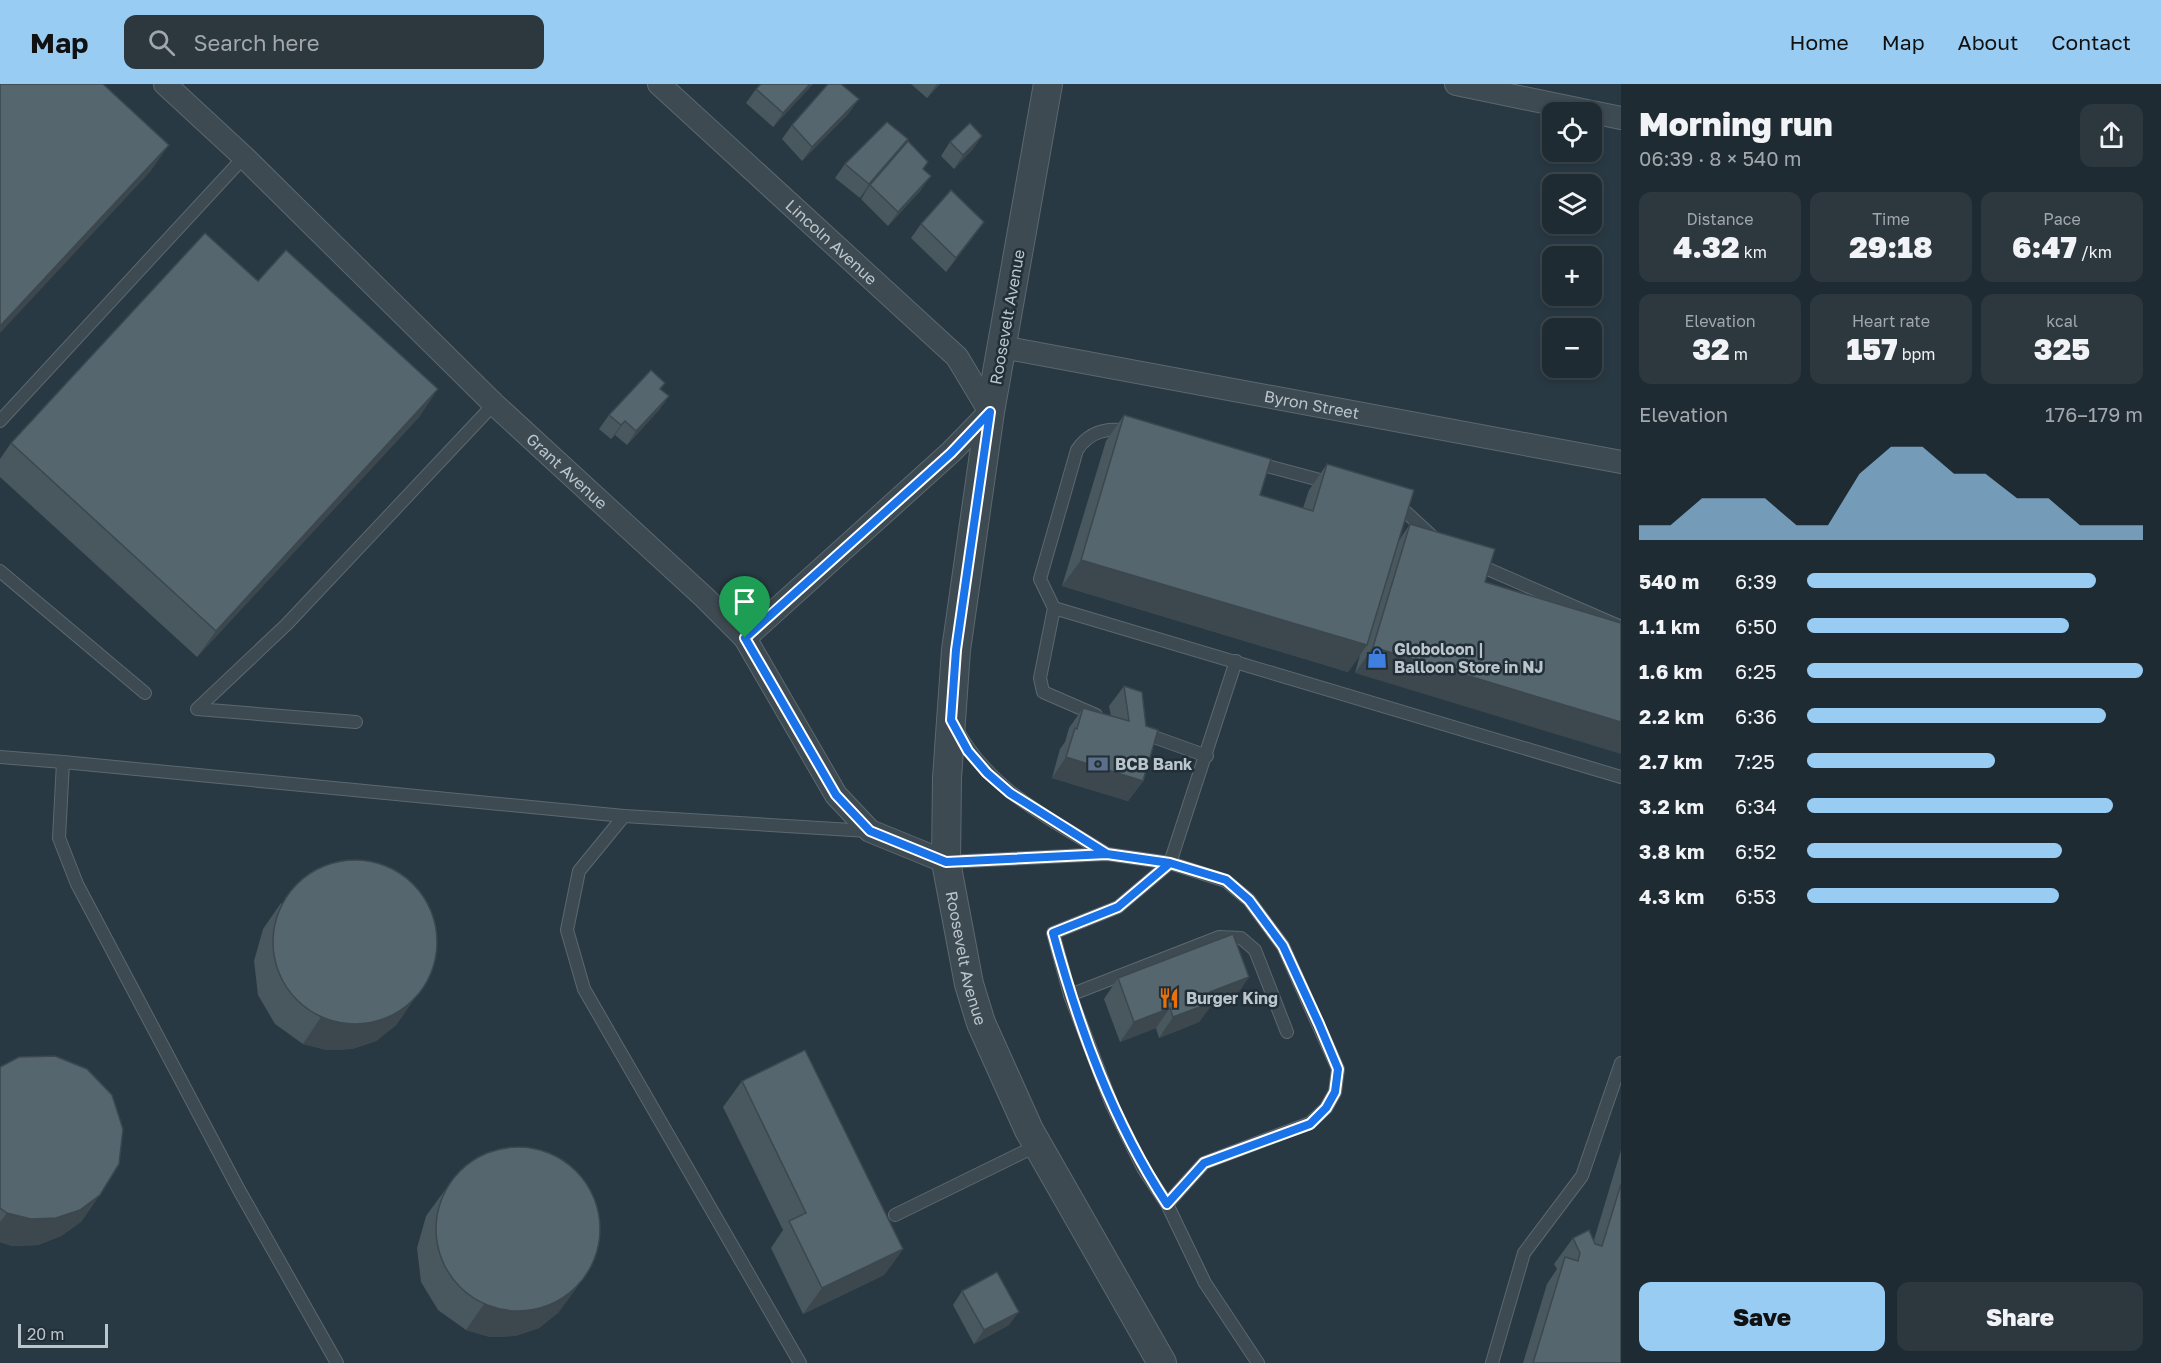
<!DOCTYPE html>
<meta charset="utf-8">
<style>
:root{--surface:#1f2b32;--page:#2c373e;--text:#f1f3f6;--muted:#a1a7ac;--line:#3c474d;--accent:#99ccf3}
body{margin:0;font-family:"Golos Text",sans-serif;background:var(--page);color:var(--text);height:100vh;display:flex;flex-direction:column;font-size:22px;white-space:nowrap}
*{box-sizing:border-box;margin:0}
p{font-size:20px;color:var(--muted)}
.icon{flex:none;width:33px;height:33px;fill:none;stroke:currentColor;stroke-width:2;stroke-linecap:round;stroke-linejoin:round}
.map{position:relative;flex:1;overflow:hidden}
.sheet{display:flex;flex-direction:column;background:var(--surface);width:540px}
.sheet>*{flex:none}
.tools{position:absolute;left:1542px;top:18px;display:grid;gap:12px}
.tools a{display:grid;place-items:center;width:60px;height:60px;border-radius:12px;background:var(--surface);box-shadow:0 3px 9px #0003,0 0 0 2px var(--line);font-size:30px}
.scale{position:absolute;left:18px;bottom:15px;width:90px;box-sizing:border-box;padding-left:6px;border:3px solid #bbc5cc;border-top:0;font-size:16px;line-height:21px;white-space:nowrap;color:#bbc5cc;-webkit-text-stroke:4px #222f38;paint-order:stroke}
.pin{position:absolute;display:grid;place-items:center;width:51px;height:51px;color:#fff;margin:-62px -26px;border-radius:50% 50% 50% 0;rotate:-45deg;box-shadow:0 0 6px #0007}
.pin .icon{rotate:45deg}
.round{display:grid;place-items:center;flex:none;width:63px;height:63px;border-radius:12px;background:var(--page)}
.overview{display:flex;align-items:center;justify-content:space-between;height:102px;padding:0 18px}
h1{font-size:33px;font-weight:800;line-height:45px}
.metrics{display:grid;grid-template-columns:repeat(3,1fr);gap:9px;height:102px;padding:6px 18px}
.metrics div{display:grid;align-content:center;border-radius:12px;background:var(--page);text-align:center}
.metrics b{font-size:30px;font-weight:800}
.metrics small{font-size:16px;font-weight:400}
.metrics p{font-size:16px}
.chart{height:168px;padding:12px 18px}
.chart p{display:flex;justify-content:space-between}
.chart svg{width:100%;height:108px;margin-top:6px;fill:var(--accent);opacity:.7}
.button{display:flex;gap:12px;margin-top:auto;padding:12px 18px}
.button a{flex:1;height:69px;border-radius:12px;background:var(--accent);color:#111;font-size:24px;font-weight:800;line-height:69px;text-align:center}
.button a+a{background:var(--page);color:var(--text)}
ul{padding:0 18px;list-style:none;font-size:20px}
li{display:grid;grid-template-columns:96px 72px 1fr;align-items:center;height:45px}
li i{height:15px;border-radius:8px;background:var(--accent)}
header{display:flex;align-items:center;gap:36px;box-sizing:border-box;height:84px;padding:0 30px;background:var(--accent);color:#111}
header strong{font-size:28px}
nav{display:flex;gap:33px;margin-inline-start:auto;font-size:21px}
.search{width:420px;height:54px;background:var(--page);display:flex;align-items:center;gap:15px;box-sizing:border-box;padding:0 21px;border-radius:12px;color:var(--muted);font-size:22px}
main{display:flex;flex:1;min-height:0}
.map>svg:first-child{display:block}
</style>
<header>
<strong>Map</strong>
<div class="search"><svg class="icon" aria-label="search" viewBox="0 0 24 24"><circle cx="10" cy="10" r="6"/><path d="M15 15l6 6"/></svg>Search here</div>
<nav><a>Home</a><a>Map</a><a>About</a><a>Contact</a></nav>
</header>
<main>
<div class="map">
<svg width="1621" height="1279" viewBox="0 0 1621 1279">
<rect width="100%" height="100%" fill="#293943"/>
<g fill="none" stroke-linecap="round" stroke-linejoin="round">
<g stroke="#5c6870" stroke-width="14">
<g id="service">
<polyline points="0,337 244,73"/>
<polyline points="1252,378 1331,399"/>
<polyline points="1396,419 1434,454"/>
<polyline points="1474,479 1621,543"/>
<polyline points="0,487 145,609"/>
<polyline points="1054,524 1621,693"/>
<path d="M1096 631 1043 608 1040 594 1054 524 1040 495 1077 366C1089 348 1106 343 1128 347"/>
<polyline points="356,638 197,625 287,540 494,320"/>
<path d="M956 644C990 707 1048 733 1107 770"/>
<polyline points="1140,648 1207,672"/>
<polyline points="0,673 63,678"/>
<polyline points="624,732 579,787 567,846 584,905 800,1279"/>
<polyline points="946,778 1107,770 1170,779 1236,577"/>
<polyline points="1070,911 1219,853 1241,854 1255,866 1287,948"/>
<polyline points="1167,1120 1204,1079 1310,1039 1326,1024 1335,1008 1338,985 1283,862 1249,816 1226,797 1170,779 1118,823 1053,849 1070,911 1112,1021 1143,1084 1167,1120 1205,1199 1258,1279"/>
<polyline points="895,1131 1038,1061"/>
<polyline points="337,1279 239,1106 77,800 59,754 63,678 624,732 868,747"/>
<polyline points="1492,1279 1524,1169 1582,1092 1621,979"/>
</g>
</g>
<g stroke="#5c6870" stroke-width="24">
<g id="minor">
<path id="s1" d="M165 0 244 73 494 320 704 513 745 554 836 711 870 747 946 778"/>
<path id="s2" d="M659 0 957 273 990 328 951 368 745 554"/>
<polyline points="1456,0 1621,34"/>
<path id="s3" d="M1002 263 1621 378"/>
</g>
</g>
<g stroke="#5c6870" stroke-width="30">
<g id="tertiary">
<path id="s4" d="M1048 0 990 328 956 566 947 694 946 778 969 900 981 939 1029 1046 1162 1279"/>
</g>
</g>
<use href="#service" stroke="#3e4a52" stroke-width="12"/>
<use href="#minor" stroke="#3e4a52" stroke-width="22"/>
<use href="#tertiary" stroke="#3e4a52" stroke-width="28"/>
</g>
<g fill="#49585f">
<polygon points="761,0 813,0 773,43 746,19 756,5"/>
<polygon points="911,0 940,0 927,14"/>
<polygon points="849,29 802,77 782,55 792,41"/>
<polygon points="982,52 972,66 954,85 941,72 950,58"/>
<polygon points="898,68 923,85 921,106 888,142 861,115 868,104 860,114 835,94 845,80"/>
<polygon points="921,140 974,152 946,188 911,154"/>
<polygon points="258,197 420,332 197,573 0,393 0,375 11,359"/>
<polygon points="661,305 669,312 659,326 627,361 615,351 611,355 599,345 609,331"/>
<polygon points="1124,331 1260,411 1303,424 1309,406 1327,380 1398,458 1410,440 1495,465 1355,589 1360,571 1348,588 1062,502 1106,357"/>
<polygon points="1124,602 1143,697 1128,717 1052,694 1060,665 1065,658 1069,644 1083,624 1111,632 1109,622"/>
<polygon points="281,819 414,915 396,941 376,957 352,965 327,966 303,960 275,940 258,911 254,877 263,845"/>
<polygon points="1118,894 1235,914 1210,923 1199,938 1159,954 1156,944 1120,958 1104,915"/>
<polygon points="0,983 82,1137 61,1152 38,1161 12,1162 0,1158"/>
<polygon points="742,997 903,1165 884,1191 803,1230 771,1164 783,1146 723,1023"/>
<polygon points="1621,1066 1621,1279 1523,1279 1547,1200 1557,1185 1554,1180 1573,1154 1594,1156"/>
<polygon points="445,1106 559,1228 539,1244 515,1252 490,1253 466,1246 438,1226 421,1198 417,1164 426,1132"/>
<polygon points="962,1207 1009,1241 974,1260 953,1221"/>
</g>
<g fill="#3c474e">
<polygon points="810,0 813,0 773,43 783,29"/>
<polygon points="937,0 940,0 927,14"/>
<polygon points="859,15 849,29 802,77 812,63"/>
<polygon points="982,52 972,66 954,85 963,71"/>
<polygon points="908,55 898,68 860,114 869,100"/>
<polygon points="169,61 150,88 0,249 0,242"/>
<polygon points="931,92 921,106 888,142 898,128"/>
<polygon points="984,138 974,152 946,188 956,174"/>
<polygon points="438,305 420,332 197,573 216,547"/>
<polygon points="669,312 659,326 627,361 636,347"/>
<polygon points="625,337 615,351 611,355 621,341"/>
<polygon points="1081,476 1367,561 1348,588 1062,502"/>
<polygon points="1373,563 1621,638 1621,670 1355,589"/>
<polygon points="1066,673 1143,697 1128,717 1052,694"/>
<polygon points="1249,893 1235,914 1210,923 1199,938 1159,954 1173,933 1210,908"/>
<polygon points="414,915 396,941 376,957 352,965 327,966 303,960 321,933"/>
<polygon points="1170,924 1156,944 1120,958 1134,938"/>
<polygon points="100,1111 82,1137 61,1152 38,1161 12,1162 0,1158 0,1138 7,1129"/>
<polygon points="903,1165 884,1191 803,1230 822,1204"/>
<polygon points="578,1202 559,1228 539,1244 515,1252 490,1253 466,1246 484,1220"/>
<polygon points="1019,1228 1009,1241 974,1260 984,1246"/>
</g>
<g fill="#55666f" stroke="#3c474e" stroke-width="1.5">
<polygon points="0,0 103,0 169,61 0,242"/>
<polygon points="761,0 810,0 783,29 756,5"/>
<polygon points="828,0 841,0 859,15 812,63 792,41"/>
<polygon points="887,38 908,55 869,100 845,80"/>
<polygon points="970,39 982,52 963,71 950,58"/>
<polygon points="908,57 928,78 923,85 931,92 898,128 870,101"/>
<polygon points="951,106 984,138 956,174 921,140"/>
<polygon points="205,149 258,197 286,166 438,305 216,547 11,359"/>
<polygon points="651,286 665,299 660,305 669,312 636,347 625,337 621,341 609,331"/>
<polygon points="1124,331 1271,375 1260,411 1313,427 1327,380 1414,406 1367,561 1081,476"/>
<polygon points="1410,440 1495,465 1485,498 1621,539 1621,638 1373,563"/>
<polygon points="1124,602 1142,608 1146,642 1158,646 1143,697 1066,673 1075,644 1077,645 1083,624 1129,637"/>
<circle cx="355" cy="858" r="82"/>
<polygon points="1233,850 1249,893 1210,908 1213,918 1173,933 1170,924 1134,938 1118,894"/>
<polygon points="805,966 903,1165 822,1204 789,1137 806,1129 742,997"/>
<polygon points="55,972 87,985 112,1011 123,1045 119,1080 100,1111 80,1126 56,1134 31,1135 7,1129 0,1124 0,983 19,973"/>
<circle cx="518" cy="1145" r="82"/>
<polygon points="1621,1100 1621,1279 1533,1279 1565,1173 1578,1177 1580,1169 1573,1154 1589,1146 1595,1160 1602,1162"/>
<polygon points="997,1188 1019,1228 984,1246 962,1207"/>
</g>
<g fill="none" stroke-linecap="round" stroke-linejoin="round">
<g stroke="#fff" stroke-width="12">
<path id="route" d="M745 554 836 711 870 747 946 778 1107 770 1170 779 1226 796 1249 816 1283 862 1319 940 1338 985 1335 1008 1326 1024 1310 1040 1204 1079 1167 1120C1113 1038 1079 944 1053 849L1118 823 1170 779 1107 770 1010 709 987 689 968 667 951 636 956 566 990 328 951 369 745 554"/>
</g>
<use href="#route" stroke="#1a73e8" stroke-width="8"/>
</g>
<defs>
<g id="shop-bare" transform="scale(1.62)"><path d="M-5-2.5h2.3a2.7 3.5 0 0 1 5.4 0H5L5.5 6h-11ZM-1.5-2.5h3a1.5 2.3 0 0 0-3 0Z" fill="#3f7fe0" stroke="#222f38" stroke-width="2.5" paint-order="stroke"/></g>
<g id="bank-bare" transform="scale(1.62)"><path d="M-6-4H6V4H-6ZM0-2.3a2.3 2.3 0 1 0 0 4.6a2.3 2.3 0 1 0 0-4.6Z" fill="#5c6f8a" stroke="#222f38" stroke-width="2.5" paint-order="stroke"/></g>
<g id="restaurant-bare" transform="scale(1.62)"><path d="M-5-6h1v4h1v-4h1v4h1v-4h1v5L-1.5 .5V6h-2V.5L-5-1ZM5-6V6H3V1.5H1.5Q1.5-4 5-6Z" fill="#e8710a" stroke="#222f38" stroke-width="2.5" paint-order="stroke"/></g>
</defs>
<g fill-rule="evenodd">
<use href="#shop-bare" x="1377" y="574"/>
<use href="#bank-bare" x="1098" y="680"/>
<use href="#restaurant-bare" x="1169" y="914"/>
</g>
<g text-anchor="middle" stroke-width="5" stroke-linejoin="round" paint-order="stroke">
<g font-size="16" fill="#bbc5cc" stroke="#222f38">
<text dy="6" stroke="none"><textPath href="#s2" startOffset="234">Lincoln Avenue</textPath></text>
<text transform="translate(1007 233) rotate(-80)" y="6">Roosevelt Avenue</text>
<text dy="6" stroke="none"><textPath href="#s3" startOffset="315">Byron Street</textPath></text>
<text dy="6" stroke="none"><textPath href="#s1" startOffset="558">Grant Avenue</textPath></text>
<text dy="6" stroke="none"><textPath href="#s4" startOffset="884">Roosevelt Avenue</textPath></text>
</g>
<g font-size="16" font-weight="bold" fill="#bbc5cc" stroke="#222f38" text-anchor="start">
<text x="1394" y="571">Globoloon |<tspan x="1394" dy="18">Balloon Store in NJ</tspan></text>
<text x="1115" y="686">BCB Bank</text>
<text x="1186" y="920">Burger King</text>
</g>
</g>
</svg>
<div class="tools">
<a><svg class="icon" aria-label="locate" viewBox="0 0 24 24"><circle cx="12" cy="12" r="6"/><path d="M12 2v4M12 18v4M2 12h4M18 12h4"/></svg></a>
<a><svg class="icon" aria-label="layers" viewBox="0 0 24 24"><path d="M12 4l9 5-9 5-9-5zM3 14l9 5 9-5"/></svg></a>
<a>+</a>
<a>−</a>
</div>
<div class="scale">20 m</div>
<div class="pin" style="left:745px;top:554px;background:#1e9e55"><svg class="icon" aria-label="arrive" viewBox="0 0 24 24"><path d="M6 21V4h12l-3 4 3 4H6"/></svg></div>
</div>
<section class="sheet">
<div class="overview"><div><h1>Morning run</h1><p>06:39 · 8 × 540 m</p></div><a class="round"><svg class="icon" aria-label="share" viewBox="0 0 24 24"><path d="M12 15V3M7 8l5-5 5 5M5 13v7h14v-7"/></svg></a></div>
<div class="metrics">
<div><p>Distance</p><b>4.32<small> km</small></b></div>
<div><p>Time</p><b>29:18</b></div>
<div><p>Pace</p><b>6:47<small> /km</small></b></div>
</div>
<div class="metrics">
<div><p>Elevation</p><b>32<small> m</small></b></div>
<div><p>Heart rate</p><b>157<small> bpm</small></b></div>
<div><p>kcal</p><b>325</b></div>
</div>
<div class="chart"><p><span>Elevation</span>176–179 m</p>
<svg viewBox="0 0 160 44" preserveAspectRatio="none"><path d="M0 44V38L10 38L20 27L30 27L40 27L50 38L60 38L70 17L80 6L90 6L100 17L110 17L120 27L130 27L140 38L150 38L160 38V44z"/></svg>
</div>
<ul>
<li><b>540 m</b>6:39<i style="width:86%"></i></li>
<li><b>1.1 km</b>6:50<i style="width:78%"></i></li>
<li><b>1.6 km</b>6:25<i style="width:100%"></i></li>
<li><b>2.2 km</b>6:36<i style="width:89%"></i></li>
<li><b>2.7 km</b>7:25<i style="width:56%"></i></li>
<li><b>3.2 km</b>6:34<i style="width:91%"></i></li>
<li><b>3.8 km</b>6:52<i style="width:76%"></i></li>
<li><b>4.3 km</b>6:53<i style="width:75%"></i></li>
</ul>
<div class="button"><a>Save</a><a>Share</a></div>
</section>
</main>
